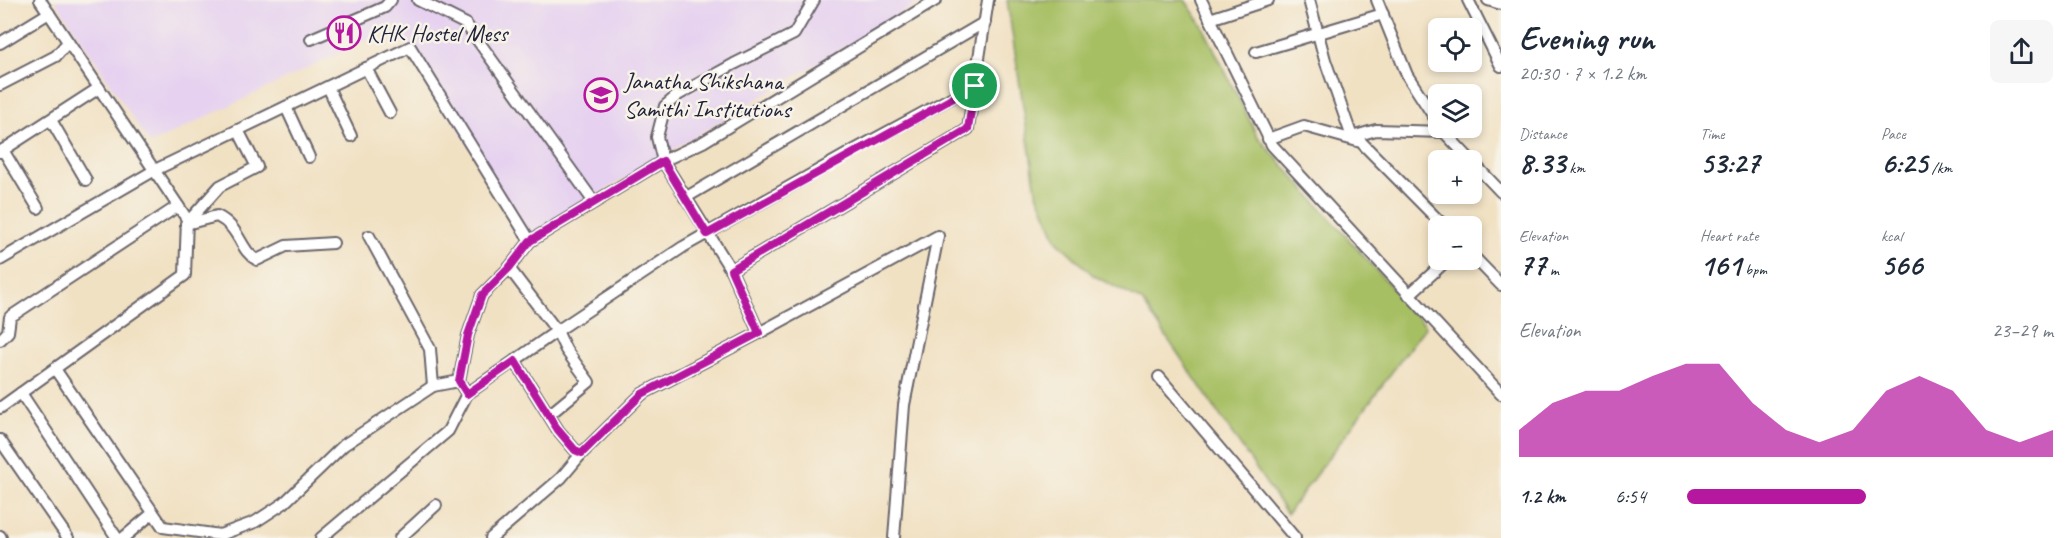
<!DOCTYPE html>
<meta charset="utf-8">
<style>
:root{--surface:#fff;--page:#f6f6f7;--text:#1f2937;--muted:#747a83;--accent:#b5179e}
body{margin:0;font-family:Caveat,sans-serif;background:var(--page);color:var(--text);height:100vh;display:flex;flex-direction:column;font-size:22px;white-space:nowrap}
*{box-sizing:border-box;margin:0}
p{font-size:20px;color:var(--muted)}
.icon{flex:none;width:33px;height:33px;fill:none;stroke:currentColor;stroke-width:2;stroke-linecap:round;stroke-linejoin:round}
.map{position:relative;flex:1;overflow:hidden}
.details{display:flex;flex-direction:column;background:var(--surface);width:570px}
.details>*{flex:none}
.tools{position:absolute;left:1428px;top:18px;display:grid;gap:12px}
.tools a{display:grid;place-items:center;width:54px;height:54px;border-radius:9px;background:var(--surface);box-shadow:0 3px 9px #0003;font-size:30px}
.pin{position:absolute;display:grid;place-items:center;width:51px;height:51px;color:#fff;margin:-26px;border:3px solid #fff;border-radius:50%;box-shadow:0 2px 6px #0007}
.round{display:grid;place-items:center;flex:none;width:63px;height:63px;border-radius:9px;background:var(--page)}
.overview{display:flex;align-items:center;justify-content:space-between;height:102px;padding:0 18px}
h1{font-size:33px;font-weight:700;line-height:45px}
.metrics{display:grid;grid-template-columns:repeat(3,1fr);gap:9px;height:102px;padding:6px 18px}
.metrics div{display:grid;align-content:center}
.metrics b{font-size:30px;font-weight:700}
.metrics small{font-size:16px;font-weight:400}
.metrics p{font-size:16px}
.chart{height:168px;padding:12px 18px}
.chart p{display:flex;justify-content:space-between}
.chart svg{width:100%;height:108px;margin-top:6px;fill:var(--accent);opacity:.7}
ul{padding:0 18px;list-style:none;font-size:20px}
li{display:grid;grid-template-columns:96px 72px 1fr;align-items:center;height:45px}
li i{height:15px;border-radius:8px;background:var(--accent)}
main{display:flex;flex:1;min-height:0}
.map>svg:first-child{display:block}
</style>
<main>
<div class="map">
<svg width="1501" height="538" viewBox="0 0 1501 538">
<rect width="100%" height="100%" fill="#f7f3e8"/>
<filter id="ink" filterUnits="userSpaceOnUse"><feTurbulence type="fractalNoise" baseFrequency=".0167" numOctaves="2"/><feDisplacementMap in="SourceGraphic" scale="12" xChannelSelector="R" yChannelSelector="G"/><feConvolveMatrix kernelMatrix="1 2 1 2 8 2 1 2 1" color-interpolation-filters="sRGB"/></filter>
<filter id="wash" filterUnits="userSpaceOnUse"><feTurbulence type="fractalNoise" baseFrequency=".008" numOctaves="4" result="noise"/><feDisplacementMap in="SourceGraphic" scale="24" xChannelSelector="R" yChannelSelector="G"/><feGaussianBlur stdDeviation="1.35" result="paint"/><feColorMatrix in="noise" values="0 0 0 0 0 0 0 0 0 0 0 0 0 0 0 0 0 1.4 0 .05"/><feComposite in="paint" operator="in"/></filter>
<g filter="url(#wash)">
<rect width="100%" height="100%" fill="#f1e1c3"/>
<polygon fill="#e6d2f0" points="55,0 923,0 525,238 396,26 150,144"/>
<polygon fill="#a7bf64" stroke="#647050" stroke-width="1.5" points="1007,0 1185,0 1202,25 1258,137 1426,326 1287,514 1142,301 1094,276 1057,241 1036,191"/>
</g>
<g filter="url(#ink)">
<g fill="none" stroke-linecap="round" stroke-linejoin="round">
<g stroke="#6a656b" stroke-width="14">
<g id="minor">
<polyline points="418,0 466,24 594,202"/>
<polyline points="814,0 794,34 734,64 678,95 665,106 657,137 663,161 731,270 968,129 988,0"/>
<polyline points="1201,0 1272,145 1501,394"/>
<polyline points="1309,0 1325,60 1352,137 1376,130 1444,132 1501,192"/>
<polyline points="1377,0 1407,75 1438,123"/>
<polyline points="1468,0 1501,66"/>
<polyline points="1488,0 1501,4"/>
<polyline points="1210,19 1268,0"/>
<polyline points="311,39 385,7 391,0"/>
<polyline points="0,43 49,13"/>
<polyline points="1256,52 1383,14"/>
<polyline points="366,68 390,113"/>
<polyline points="0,85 56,56 68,42"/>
<polyline points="328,87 351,136"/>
<polyline points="286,107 309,157"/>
<polyline points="51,120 86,180"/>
<polyline points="1268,139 1304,126 1361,142 1444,226"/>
<polyline points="3,150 38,208"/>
<polyline points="0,152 99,88"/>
<polyline points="685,198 985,22"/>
<path d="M186 224 217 216C241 228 239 250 257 260L286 246 333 243"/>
<polyline points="186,224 220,186 257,167 238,130"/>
<polyline points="369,236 430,349 433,386"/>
<polyline points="1472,255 1501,285"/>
<polyline points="0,260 155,170 410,47 530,241"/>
<polyline points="731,270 759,333 938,236 904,405 894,538"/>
<polyline points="1409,295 1447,260"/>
<polyline points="0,340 8,332 10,317 178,206"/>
<polyline points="515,361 558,430 575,450 582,453 642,394 759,333"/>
<polyline points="55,369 163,527 220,535 255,522 284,503 344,445 433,386 459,381 467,394"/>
<polyline points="1159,377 1295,538"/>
<polyline points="459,381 468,335 482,295 509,268"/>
<polyline points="21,393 117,538"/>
<polyline points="0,408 185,275 187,219 40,0"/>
<polyline points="550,414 589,382 566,350 557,331 509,268 530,241 663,161 703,142 936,0"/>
<polyline points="0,440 68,538"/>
<polyline points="0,536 1,538"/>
<polyline points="123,538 153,513"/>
<polyline points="321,538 448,431 467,394 557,331 683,247 856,149 975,85"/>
<polyline points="400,538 436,505"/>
<polyline points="491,538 561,478 582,453"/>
</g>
</g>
<use href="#minor" stroke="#fff" stroke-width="10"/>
</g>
</g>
<g fill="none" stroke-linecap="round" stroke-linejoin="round" filter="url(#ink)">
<g stroke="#fff" stroke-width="12">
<polygon id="route" points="975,86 968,129 731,270 759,333 642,394 582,453 575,450 558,430 515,361 467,394 459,381 468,335 482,295 509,268 530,241 663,161 707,234"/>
</g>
<use href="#route" stroke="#b5179e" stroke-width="8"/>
</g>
<defs>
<g id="restaurant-ring" transform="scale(1.725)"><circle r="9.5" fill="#f7f3e8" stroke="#b5179e" stroke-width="1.5"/><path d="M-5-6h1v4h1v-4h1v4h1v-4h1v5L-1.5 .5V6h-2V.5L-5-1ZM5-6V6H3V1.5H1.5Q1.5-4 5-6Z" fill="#b5179e"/></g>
<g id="university-ring" transform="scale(1.725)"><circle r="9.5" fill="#f7f3e8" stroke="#b5179e" stroke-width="1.5"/><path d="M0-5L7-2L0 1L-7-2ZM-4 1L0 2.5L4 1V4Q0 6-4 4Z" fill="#b5179e"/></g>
</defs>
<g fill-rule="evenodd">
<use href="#restaurant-ring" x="344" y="33"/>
<use href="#university-ring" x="601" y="95"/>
</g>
<g text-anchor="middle" stroke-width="5" stroke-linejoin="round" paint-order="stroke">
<g font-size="24" fill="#22223b" stroke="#f7f3e8" text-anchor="start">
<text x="367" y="41">KHK Hostel Mess</text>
<text x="624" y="89">Janatha Shikshana<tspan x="624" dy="28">Samithi Institutions</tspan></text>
</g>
</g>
</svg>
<div class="tools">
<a><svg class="icon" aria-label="locate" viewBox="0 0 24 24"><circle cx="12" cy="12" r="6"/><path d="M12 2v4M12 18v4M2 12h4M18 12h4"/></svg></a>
<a><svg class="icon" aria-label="layers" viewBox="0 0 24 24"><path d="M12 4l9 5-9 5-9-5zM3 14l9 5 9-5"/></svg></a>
<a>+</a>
<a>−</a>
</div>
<div class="pin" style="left:975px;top:86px;background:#1e9e55"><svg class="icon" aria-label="arrive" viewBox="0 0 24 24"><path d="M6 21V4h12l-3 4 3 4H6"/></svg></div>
</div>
<section class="details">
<div class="overview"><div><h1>Evening run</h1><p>20:30 · 7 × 1.2 km</p></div><a class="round"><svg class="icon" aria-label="share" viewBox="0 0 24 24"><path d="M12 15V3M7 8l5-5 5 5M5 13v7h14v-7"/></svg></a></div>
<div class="metrics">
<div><p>Distance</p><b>8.33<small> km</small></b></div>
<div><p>Time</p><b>53:27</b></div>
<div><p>Pace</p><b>6:25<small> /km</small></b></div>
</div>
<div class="metrics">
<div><p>Elevation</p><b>77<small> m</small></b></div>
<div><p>Heart rate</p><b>161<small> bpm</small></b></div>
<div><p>kcal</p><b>566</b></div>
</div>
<div class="chart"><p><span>Elevation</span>23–29 m</p>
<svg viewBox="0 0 160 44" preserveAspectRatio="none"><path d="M0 44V33L10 22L20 17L30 17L40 11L50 6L60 6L70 22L80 33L90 38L100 33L110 17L120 11L130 17L140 33L150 38L160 33V44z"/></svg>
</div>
<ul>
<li><b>1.2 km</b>6:54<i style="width:49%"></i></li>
</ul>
</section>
</main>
